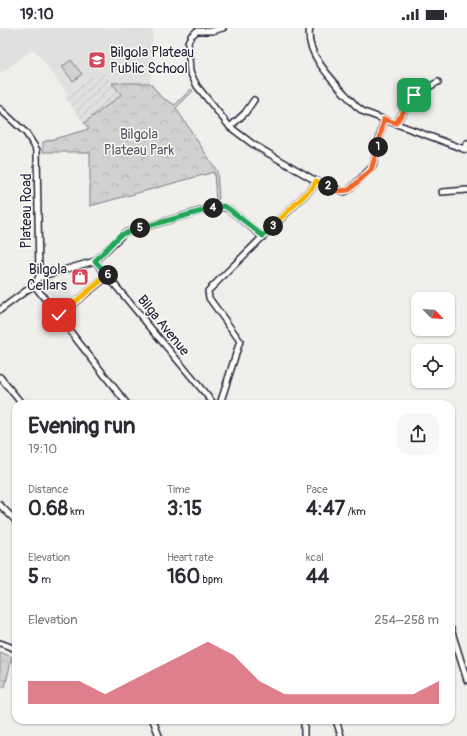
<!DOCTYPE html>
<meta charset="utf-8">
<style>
:root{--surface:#fff;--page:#f7f7f7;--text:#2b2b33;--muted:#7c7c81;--accent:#d1495b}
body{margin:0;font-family:Pangolin,sans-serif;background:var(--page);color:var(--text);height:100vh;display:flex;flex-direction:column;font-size:15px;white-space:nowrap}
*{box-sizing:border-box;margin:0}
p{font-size:13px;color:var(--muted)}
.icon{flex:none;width:22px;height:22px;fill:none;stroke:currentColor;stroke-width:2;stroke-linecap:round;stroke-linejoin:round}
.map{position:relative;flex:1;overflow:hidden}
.details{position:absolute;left:12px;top:372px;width:443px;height:324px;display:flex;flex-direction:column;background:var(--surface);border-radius:12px;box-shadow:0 1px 3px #0004}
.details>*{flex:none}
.needle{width:26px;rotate:115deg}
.fabs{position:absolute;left:411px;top:264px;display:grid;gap:8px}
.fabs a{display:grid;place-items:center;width:44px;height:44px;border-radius:8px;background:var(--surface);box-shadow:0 1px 3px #0004;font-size:20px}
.pin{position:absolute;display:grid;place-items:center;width:34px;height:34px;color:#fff;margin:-17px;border-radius:8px;box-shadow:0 2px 6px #0006}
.km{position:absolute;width:20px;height:20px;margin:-10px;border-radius:50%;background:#222;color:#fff;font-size:11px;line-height:20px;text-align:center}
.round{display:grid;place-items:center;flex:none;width:42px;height:42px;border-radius:12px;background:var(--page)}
.head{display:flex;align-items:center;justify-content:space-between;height:68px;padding:0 16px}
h1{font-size:22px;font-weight:700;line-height:30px}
.stats{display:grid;grid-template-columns:repeat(3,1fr);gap:6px;height:68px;padding:4px 16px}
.stats div{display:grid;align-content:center}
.stats b{font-size:20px;font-weight:700}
.stats small{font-size:11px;font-weight:400}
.stats p{font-size:11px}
.chart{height:112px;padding:8px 16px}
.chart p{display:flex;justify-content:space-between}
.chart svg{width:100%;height:72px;margin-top:4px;fill:var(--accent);opacity:.7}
.status{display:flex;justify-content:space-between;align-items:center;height:28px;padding:0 20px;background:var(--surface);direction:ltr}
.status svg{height:11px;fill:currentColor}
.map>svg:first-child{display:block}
</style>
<div class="status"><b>19:10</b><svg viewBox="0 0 49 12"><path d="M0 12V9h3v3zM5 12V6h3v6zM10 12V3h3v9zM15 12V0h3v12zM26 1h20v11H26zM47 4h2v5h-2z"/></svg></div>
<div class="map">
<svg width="467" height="708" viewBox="0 0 467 708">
<defs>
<pattern id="industrial-furrows" width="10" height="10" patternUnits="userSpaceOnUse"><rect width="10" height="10" fill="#e0e0df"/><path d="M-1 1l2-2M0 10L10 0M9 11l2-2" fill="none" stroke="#c0c0c0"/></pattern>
<pattern id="forest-crowns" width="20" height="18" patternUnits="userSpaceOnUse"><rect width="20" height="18" fill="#d2d1d1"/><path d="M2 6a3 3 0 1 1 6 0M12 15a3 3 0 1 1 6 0" fill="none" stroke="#b4b3b4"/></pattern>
</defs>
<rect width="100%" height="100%" fill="#f0efec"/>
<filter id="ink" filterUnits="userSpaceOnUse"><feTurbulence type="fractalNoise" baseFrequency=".025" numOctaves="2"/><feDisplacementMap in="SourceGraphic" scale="8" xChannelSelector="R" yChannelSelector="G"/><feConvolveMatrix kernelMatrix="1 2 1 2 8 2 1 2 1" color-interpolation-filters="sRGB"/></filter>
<g filter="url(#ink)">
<g fill="#e0e0df">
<polygon points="0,0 153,0 150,55 112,55 101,41 68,66 35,23 32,22 0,46"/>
<polygon points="51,250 53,255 67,251 73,272 61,281 45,261 45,255"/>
</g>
<polygon fill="url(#industrial-furrows)" points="101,41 121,67 84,95 65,69"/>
<g fill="url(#forest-crowns)" stroke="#7a7a86">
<polygon points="112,55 150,55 161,69 175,77 191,61 193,63 176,80 217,143 219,171 216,172 214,144 90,178 90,124 43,124 43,114 89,101 84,95 121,67"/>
<polygon points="0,624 12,629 5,659 0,659"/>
</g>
<polygon fill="#d2d1d1" stroke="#7a7a86" points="71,32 82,46 73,53 62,39"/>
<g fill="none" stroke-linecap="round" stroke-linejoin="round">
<g stroke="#22223b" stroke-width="8">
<g id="minor">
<polyline points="223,0 212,3 197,3 191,8 188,14 190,44 197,58 230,99 254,117 316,153 344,164 349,162 373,138 384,91"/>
<path d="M310 0C303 27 340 59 356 78L364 84 467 122"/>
<polyline points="0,81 26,105 37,122 39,249 34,257 0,282"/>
<polyline points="396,95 414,67 438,54"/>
<polyline points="230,99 245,85 254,72"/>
<polyline points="463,121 467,116"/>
<polyline points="442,164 467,162"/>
<polyline points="95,233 214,376"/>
<polyline points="39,249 95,233 124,205 218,178 229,181 263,209"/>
<polyline points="34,257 127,376"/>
<polyline points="59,287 108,248"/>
<polyline points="0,349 22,376"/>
<polyline points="220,376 240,313 209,270 208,263 313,159 316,153"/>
<polyline points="0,477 16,493"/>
<polyline points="451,601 467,652"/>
<polyline points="0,615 16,621"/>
<polyline points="153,692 159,708"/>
<polyline points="304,692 304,708"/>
<polyline points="336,692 341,708"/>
</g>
</g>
<use href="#minor" stroke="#fdfcf7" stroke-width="5"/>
</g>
</g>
<g fill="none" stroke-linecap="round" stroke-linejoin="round" filter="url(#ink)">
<g stroke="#fff" stroke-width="8">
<polyline id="split-1" points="378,119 384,91 396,95 414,67"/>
</g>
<g stroke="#fff" stroke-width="8">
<polyline id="split-2" points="328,158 338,163 349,162 371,142 378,119"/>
</g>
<g stroke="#fff" stroke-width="8">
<polyline id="split-3" points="273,198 313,159 316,153 328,158"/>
</g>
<g stroke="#fff" stroke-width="8">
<polyline id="split-4" points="213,180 224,178 229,181 263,208 273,198"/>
</g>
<g stroke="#fff" stroke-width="8">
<polyline id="split-5" points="140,200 213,180"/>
</g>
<g stroke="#fff" stroke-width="8">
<polyline id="split-6" points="108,247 95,233 120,207 140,200"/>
</g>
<g stroke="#fff" stroke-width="8">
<polyline id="split-7" points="59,287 108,247"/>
</g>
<use href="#split-1" stroke="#f0652b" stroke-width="5"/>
<use href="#split-2" stroke="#f0652b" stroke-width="5"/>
<use href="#split-3" stroke="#f5b400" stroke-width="5"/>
<use href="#split-4" stroke="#22a559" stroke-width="5"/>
<use href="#split-5" stroke="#22a559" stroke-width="5"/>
<use href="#split-6" stroke="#22a559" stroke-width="5"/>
<use href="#split-7" stroke="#f5b400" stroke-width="5"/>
</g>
<defs>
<g id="school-square" transform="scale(0.9)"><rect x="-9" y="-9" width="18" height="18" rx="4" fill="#d1495b" stroke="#fdfcf7"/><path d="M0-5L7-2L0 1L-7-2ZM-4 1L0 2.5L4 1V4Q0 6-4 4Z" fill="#fff"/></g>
<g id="shop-square" transform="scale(0.9)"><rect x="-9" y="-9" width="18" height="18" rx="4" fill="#d1495b" stroke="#fdfcf7"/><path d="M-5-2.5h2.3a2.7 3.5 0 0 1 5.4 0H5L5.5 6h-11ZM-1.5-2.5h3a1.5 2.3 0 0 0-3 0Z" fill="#fff"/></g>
</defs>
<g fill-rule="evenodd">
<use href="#school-square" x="97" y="32"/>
<use href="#shop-square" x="80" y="249"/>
</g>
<g text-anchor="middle" stroke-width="3" stroke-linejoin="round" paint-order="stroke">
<g font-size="14" fill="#22223b" stroke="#fdfcf7" text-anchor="start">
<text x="110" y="29">Bilgola Plateau<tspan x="110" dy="16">Public School</tspan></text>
<text x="67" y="246" text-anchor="end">Bilgola<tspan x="67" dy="16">Cellars</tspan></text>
</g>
<g font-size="14" fill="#575768" stroke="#fdfcf7">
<text x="139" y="111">Bilgola<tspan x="139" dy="16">Plateau Park</tspan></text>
</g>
<g font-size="14" fill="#22223b" stroke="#fdfcf7">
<text transform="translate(26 183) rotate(-90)" y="5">Plateau Road</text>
<text transform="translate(164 297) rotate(51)" y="5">Bilga Avenue</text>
</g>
</g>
</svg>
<div class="fabs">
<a><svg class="needle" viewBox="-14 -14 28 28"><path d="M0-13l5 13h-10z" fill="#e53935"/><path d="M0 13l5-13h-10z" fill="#7c7c81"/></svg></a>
<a><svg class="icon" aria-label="locate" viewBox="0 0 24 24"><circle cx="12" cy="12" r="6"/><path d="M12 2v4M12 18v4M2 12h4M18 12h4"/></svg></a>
</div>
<div class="pin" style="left:414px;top:67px;background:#1e9e55"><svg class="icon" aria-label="arrive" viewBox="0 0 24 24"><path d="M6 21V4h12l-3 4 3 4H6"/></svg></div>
<div class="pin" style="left:59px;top:287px;background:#d93025"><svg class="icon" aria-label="check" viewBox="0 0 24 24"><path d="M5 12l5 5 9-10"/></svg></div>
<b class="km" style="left:378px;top:119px">1</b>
<b class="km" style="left:328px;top:158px">2</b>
<b class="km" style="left:273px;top:198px">3</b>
<b class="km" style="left:213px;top:180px">4</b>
<b class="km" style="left:140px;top:200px">5</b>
<b class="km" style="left:108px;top:247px">6</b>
<section class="details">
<div class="head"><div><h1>Evening run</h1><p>19:10</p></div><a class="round"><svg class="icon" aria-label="share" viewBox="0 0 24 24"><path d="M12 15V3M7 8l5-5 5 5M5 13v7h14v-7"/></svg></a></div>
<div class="stats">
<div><p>Distance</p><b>0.68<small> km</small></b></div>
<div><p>Time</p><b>3:15</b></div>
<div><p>Pace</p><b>4:47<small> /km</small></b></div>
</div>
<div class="stats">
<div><p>Elevation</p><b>5<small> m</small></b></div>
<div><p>Heart rate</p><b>160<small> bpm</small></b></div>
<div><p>kcal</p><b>44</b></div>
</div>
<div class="chart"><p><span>Elevation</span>254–258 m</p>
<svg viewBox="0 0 160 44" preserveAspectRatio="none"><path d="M0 44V30L10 30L20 30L30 38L40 30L50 22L60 14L70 6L80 14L90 30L100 38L110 38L120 38L130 38L140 38L150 38L160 30V44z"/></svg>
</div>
</section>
</div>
